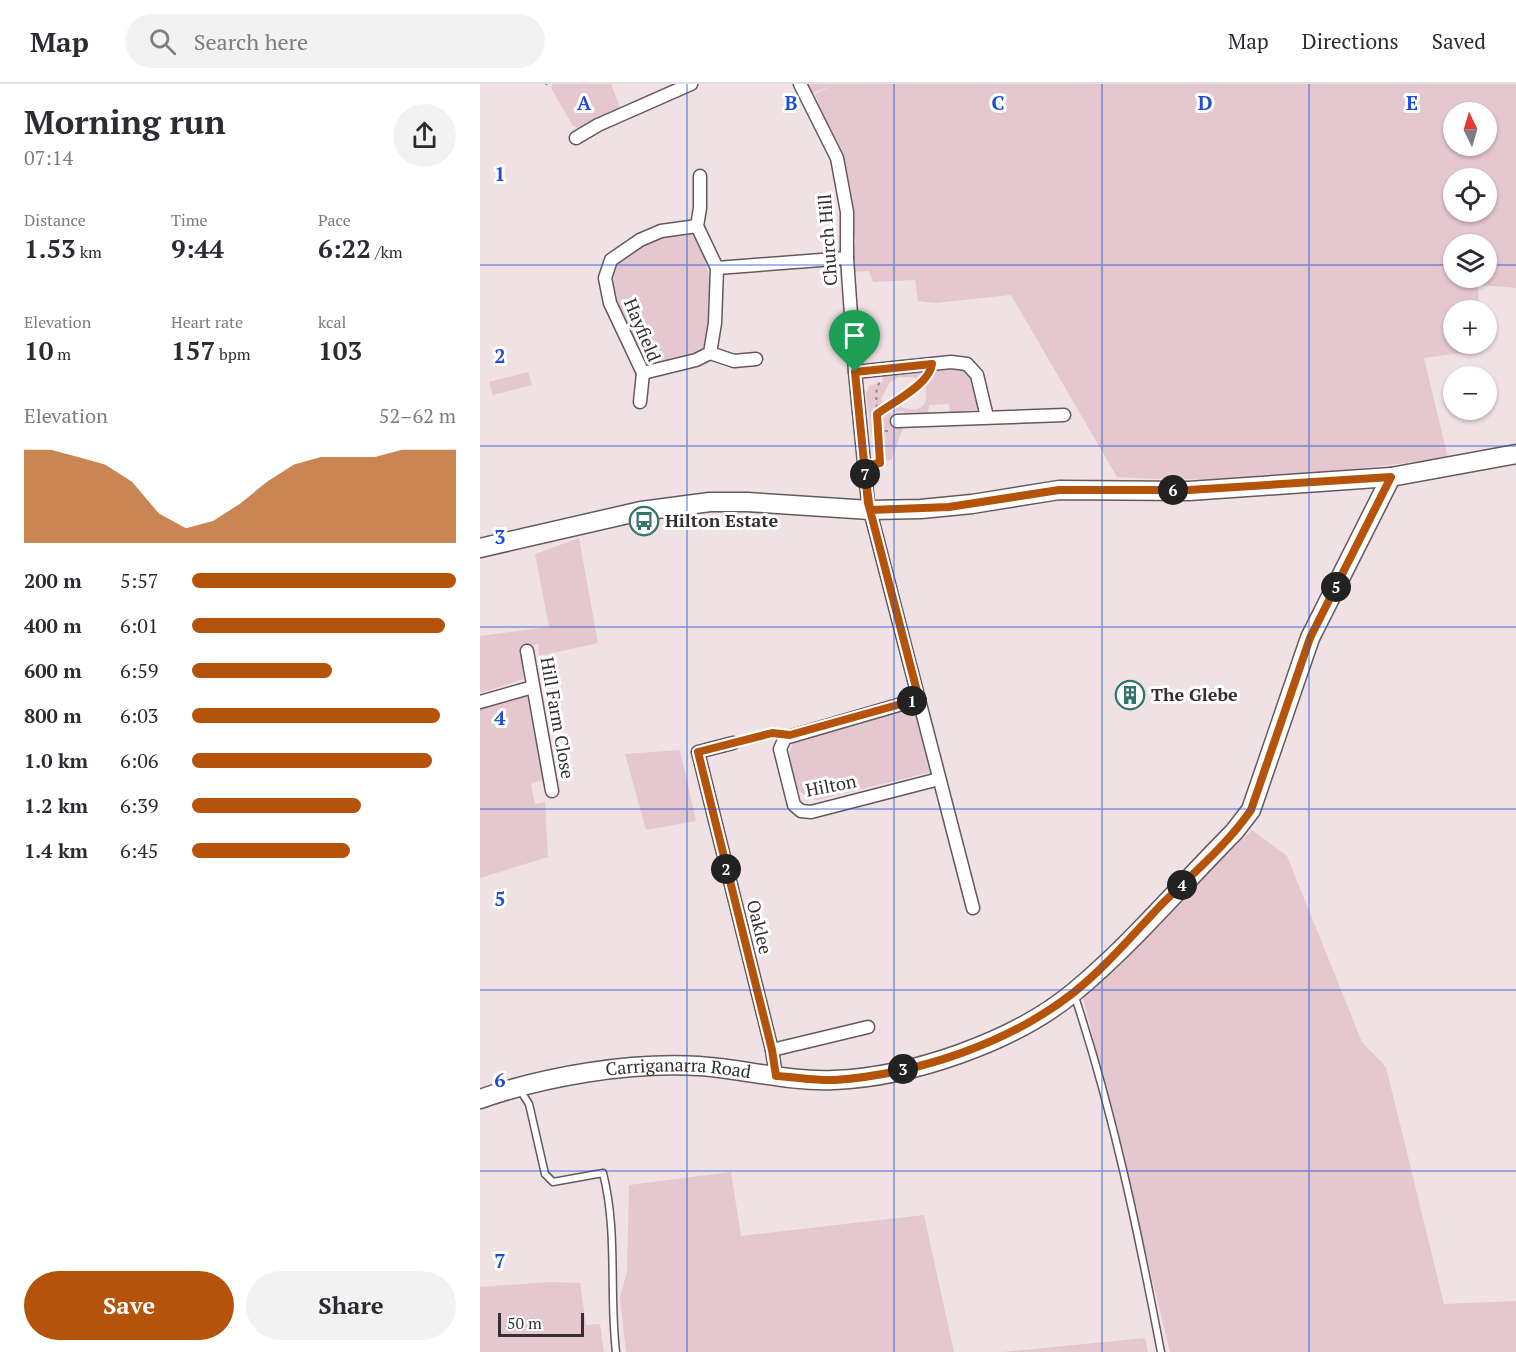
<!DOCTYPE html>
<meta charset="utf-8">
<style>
:root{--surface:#fff;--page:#f2f2f3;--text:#2b2b33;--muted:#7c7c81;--line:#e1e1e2;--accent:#b45309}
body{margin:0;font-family:"PT Serif",serif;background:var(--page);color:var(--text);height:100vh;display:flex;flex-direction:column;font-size:22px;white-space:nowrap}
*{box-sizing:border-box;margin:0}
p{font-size:20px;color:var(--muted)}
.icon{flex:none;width:33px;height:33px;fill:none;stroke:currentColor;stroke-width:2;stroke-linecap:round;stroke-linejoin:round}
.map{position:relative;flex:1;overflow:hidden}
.panel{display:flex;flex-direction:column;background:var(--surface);width:480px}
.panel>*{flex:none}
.needle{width:39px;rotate:355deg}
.tools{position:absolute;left:963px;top:18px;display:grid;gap:12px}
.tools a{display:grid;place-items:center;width:54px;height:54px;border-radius:50%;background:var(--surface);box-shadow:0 2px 4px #0004;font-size:30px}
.scale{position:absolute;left:18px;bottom:15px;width:86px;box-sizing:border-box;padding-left:6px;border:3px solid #352f31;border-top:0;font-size:16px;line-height:21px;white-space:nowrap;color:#352f31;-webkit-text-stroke:4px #fff;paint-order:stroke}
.pin{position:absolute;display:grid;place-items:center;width:51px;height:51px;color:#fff;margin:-62px -26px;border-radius:50% 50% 50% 0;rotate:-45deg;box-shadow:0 0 6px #0007}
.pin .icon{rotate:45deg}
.km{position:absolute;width:30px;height:30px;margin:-15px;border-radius:50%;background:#222;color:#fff;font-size:16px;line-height:30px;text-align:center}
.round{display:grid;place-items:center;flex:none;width:63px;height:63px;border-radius:32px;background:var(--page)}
.overview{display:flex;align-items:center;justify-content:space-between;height:102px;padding:0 24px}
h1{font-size:33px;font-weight:600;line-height:45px}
.metrics{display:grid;grid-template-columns:repeat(3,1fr);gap:9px;height:102px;padding:6px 24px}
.metrics div{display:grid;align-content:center}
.metrics b{font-size:26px;font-weight:600}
.metrics small{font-size:16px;font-weight:400}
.metrics p{font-size:16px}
.chart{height:168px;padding:12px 24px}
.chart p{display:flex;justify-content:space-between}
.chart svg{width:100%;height:108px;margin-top:6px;fill:var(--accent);opacity:.7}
.primary-button{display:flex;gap:12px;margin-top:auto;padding:12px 24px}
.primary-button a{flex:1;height:69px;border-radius:36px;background:var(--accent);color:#fff;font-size:24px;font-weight:600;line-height:69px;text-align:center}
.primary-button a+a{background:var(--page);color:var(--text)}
ul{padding:0 24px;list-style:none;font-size:20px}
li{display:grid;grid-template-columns:96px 72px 1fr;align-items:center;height:45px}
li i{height:15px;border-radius:8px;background:var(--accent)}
header{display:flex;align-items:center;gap:36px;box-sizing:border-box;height:84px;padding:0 30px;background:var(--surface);border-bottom:2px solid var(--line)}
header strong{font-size:28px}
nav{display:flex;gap:33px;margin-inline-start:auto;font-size:21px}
.search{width:420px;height:54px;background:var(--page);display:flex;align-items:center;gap:15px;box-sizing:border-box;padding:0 21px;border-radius:33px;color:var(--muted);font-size:22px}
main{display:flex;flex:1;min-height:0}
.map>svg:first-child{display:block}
</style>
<header>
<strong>Map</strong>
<div class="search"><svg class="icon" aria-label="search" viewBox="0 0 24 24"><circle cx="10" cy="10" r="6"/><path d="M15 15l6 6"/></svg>Search here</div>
<nav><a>Map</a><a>Directions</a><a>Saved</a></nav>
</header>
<main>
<section class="panel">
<div class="overview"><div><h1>Morning run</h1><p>07:14</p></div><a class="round"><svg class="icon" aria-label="share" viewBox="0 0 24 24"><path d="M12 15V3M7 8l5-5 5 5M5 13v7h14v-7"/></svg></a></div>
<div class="metrics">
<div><p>Distance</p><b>1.53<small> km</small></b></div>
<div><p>Time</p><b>9:44</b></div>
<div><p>Pace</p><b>6:22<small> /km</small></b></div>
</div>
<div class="metrics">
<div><p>Elevation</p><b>10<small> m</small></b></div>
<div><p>Heart rate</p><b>157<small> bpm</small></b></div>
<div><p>kcal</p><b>103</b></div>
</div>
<div class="chart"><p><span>Elevation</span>52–62 m</p>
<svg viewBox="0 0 160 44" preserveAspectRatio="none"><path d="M0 44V6L10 6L20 9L30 12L40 19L50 32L60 38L70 35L80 28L90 19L100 12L110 9L120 9L130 9L140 6L150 6L160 6V44z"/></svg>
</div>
<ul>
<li><b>200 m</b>5:57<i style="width:100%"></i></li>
<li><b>400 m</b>6:01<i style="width:96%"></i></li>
<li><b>600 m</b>6:59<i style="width:53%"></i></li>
<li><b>800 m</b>6:03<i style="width:94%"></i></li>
<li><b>1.0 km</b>6:06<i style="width:91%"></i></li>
<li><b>1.2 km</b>6:39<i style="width:64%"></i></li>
<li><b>1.4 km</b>6:45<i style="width:60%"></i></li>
</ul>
<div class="primary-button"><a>Save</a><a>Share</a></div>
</section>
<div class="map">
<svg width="1036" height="1268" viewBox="0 0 1036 1268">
<rect width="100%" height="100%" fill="#f0e1e5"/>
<g fill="#e5c7d0" fill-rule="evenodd">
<polygon points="72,0 131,0 141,26 101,46 93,42 71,4"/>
<path d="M328 0H1036V204L998 201 999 226H974V260H1002L1003 266 944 274 968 374C858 387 749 401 637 393L531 211 454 219 438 217 435 196 393 198 389 187 372 188 370 173 376 159 361 77 335 10 351 2 333 9ZM974 28H1006V62H974ZM974 94H1006V128H974ZM974 160H1006V194H974Z"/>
<polygon points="213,150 219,154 236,217 228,262 207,274 170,284 163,279 132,208 131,195 139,176 183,152"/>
<path d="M480 284 489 289 501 316 498 325 470 329 469 320 449 321 448 329 425 330 424 327 411 328 412 342 423 344 411 376 395 378 386 310 390 301 403 298 402 292ZM419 293H432L444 298C448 311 448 328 429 325 426 325 422 323 419 323 413 324 412 327 405 326L401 315 410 298Z"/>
<polygon points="48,288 52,301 13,311 9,298"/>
<polygon points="99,454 118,559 59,572 58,560 41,563 44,595 0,609 0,552 69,543 55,470"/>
<polygon points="38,612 47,612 52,619 64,695 51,700 55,720 65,718 68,773 0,794 0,623"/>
<path d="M434 623 451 688 337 716C310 710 301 678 315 656Z"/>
<polygon points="200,666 216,737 166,746 145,670"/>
<polygon points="772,746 807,772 882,958 906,983 964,1220 1036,1217 1036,1268 690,1268 603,913"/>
<polygon points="251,1088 261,1152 444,1131 474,1268 146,1268 140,1213 147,1188 149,1101"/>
<polygon points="70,1198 100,1199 106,1241 120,1240 124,1268 0,1268 0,1203"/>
<polygon points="665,1254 668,1268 522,1268"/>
</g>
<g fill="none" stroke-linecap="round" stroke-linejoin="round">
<g stroke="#66595d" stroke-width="9">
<g id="lane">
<path d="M594 910C633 1027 658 1148 681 1268"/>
<path d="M40 1006 49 1020 65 1090 73 1098 123 1089C138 1148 129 1208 136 1268"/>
</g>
</g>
<g stroke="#66595d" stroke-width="15">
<g id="street">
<polyline points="320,0 357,74 367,128 367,174 375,288 388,419 493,824"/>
<polyline points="96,54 118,41 211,0"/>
<polyline points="237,184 367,174"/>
<polyline points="230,269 254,277 276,275"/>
<polyline points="375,288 471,278 487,280 497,291 507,333"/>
<polyline points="163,289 216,276 230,269 235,239 237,184 217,142 220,124 220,92"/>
<polyline points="160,318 163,289 130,219 125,194 131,176 160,156 181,147 217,142"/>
<polyline points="417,337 584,331"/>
<polyline points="47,567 72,707"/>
<polyline points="439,615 305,654 300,665 314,721 321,727 331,728 459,695"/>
<polyline points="0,618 53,603"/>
<polyline points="253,659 218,668 292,966 296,992"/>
<polyline points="292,966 388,943"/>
</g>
</g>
<g stroke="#66595d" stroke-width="21">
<g id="secondary">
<polyline points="0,464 161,427 230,418 267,418 390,426 441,425 492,420 579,406 709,407 911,393 1036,370"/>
<path id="s1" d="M0 1015C66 992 149 978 219 982 264 985 309 998 354 996 431 993 534 958 594 908 651 861 701 801 754 748L771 726 830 554 911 393"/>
</g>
</g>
<g stroke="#91878a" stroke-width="2" stroke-dasharray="3 4.5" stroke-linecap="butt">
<polyline points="66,0 67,1"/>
<polyline points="397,330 449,292"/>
<polyline points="398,346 396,309 400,296"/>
<polyline points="394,380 400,379 398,347 409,347"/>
<polyline points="263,656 295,649"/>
</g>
<use href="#lane" stroke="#fff" stroke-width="6"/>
<use href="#street" stroke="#fff" stroke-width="12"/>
<use href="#secondary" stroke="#fff" stroke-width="18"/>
</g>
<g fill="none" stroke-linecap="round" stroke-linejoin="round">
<g stroke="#fff" stroke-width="12">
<path id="route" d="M375 288 388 419 390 426 439 615 310 651 292 649 218 668 292 966 296 992C316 993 336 997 355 996 437 990 528 960 593 909 626 883 654 849 683 819 713 789 747 761 771 726L830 554 911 393 709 406H579L469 423 390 426 384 382 400 379 397 330C413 318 450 300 452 280L375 288"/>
</g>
<use href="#route" stroke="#b45309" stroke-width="8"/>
</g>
<path fill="none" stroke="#1d4ed8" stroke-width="1.5" stroke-opacity="0.55" d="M207 0V1268M414 0V1268M622 0V1268M829 0V1268M0 181H974M1006 181H1036M0 362H1036M0 543H1036M0 725H1036M0 906H1036M0 1087H1036"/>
<defs>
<g id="bus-ring" transform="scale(1.5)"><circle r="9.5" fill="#fff" stroke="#327669" stroke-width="1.5"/><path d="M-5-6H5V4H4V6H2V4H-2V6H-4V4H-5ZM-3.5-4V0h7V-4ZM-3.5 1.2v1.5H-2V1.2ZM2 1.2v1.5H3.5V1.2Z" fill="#327669"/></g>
<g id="building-ring" transform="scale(1.5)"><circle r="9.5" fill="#fff" stroke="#327669" stroke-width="1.5"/><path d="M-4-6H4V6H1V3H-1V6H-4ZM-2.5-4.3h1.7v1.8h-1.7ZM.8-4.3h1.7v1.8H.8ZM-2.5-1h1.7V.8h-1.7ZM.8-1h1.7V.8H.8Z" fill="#327669"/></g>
</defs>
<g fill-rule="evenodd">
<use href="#bus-ring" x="164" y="437"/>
<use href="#building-ring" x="650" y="611"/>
</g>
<g text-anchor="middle" stroke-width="6" stroke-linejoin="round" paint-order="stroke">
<g font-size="18" fill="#352f31" stroke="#fff">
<text transform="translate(348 156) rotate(-94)" y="6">Church Hill</text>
<text transform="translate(162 246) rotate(67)" y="6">Hayfield</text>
<text transform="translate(77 634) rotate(80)" y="6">Hill Farm Close</text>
<text transform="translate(351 702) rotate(-11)" y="6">Hilton</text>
<text transform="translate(279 843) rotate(76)" y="6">Oaklee</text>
<text dy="6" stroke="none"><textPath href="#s1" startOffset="202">Carriganarra Road</textPath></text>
</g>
<g font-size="18" font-weight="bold" fill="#352f31" stroke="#fff" text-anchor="start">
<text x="185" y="443">Hilton Estate</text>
<text x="671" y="617">The Glebe</text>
</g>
</g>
<g font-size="20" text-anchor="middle" font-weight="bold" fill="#1d4ed8" stroke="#fff" stroke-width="6" stroke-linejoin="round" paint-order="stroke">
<text x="104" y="26">A</text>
<text x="311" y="26">B</text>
<text x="518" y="26">C</text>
<text x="725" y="26">D</text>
<text x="932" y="26">E</text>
<text x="20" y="97">1</text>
<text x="20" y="279">2</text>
<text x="20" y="460">3</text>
<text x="20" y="641">4</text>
<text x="20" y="822">5</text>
<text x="20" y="1003">6</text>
<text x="20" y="1184">7</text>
</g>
</svg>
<div class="tools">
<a><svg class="needle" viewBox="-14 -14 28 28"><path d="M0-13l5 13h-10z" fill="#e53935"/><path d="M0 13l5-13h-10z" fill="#7c7c81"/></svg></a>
<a><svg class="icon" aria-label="locate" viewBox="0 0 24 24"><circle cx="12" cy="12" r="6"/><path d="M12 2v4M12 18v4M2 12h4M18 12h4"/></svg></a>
<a><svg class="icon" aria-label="layers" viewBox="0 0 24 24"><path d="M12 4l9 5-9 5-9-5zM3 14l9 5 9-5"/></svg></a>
<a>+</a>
<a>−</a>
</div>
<div class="scale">50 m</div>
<div class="pin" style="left:375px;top:288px;background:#1e9e55"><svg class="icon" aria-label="arrive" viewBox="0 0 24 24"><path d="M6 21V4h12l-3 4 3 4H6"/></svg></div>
<b class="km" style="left:432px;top:617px">1</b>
<b class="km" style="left:246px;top:785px">2</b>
<b class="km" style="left:423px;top:985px">3</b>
<b class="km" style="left:702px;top:801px">4</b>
<b class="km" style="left:856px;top:503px">5</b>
<b class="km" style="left:693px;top:406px">6</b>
<b class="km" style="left:385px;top:390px">7</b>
</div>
</main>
